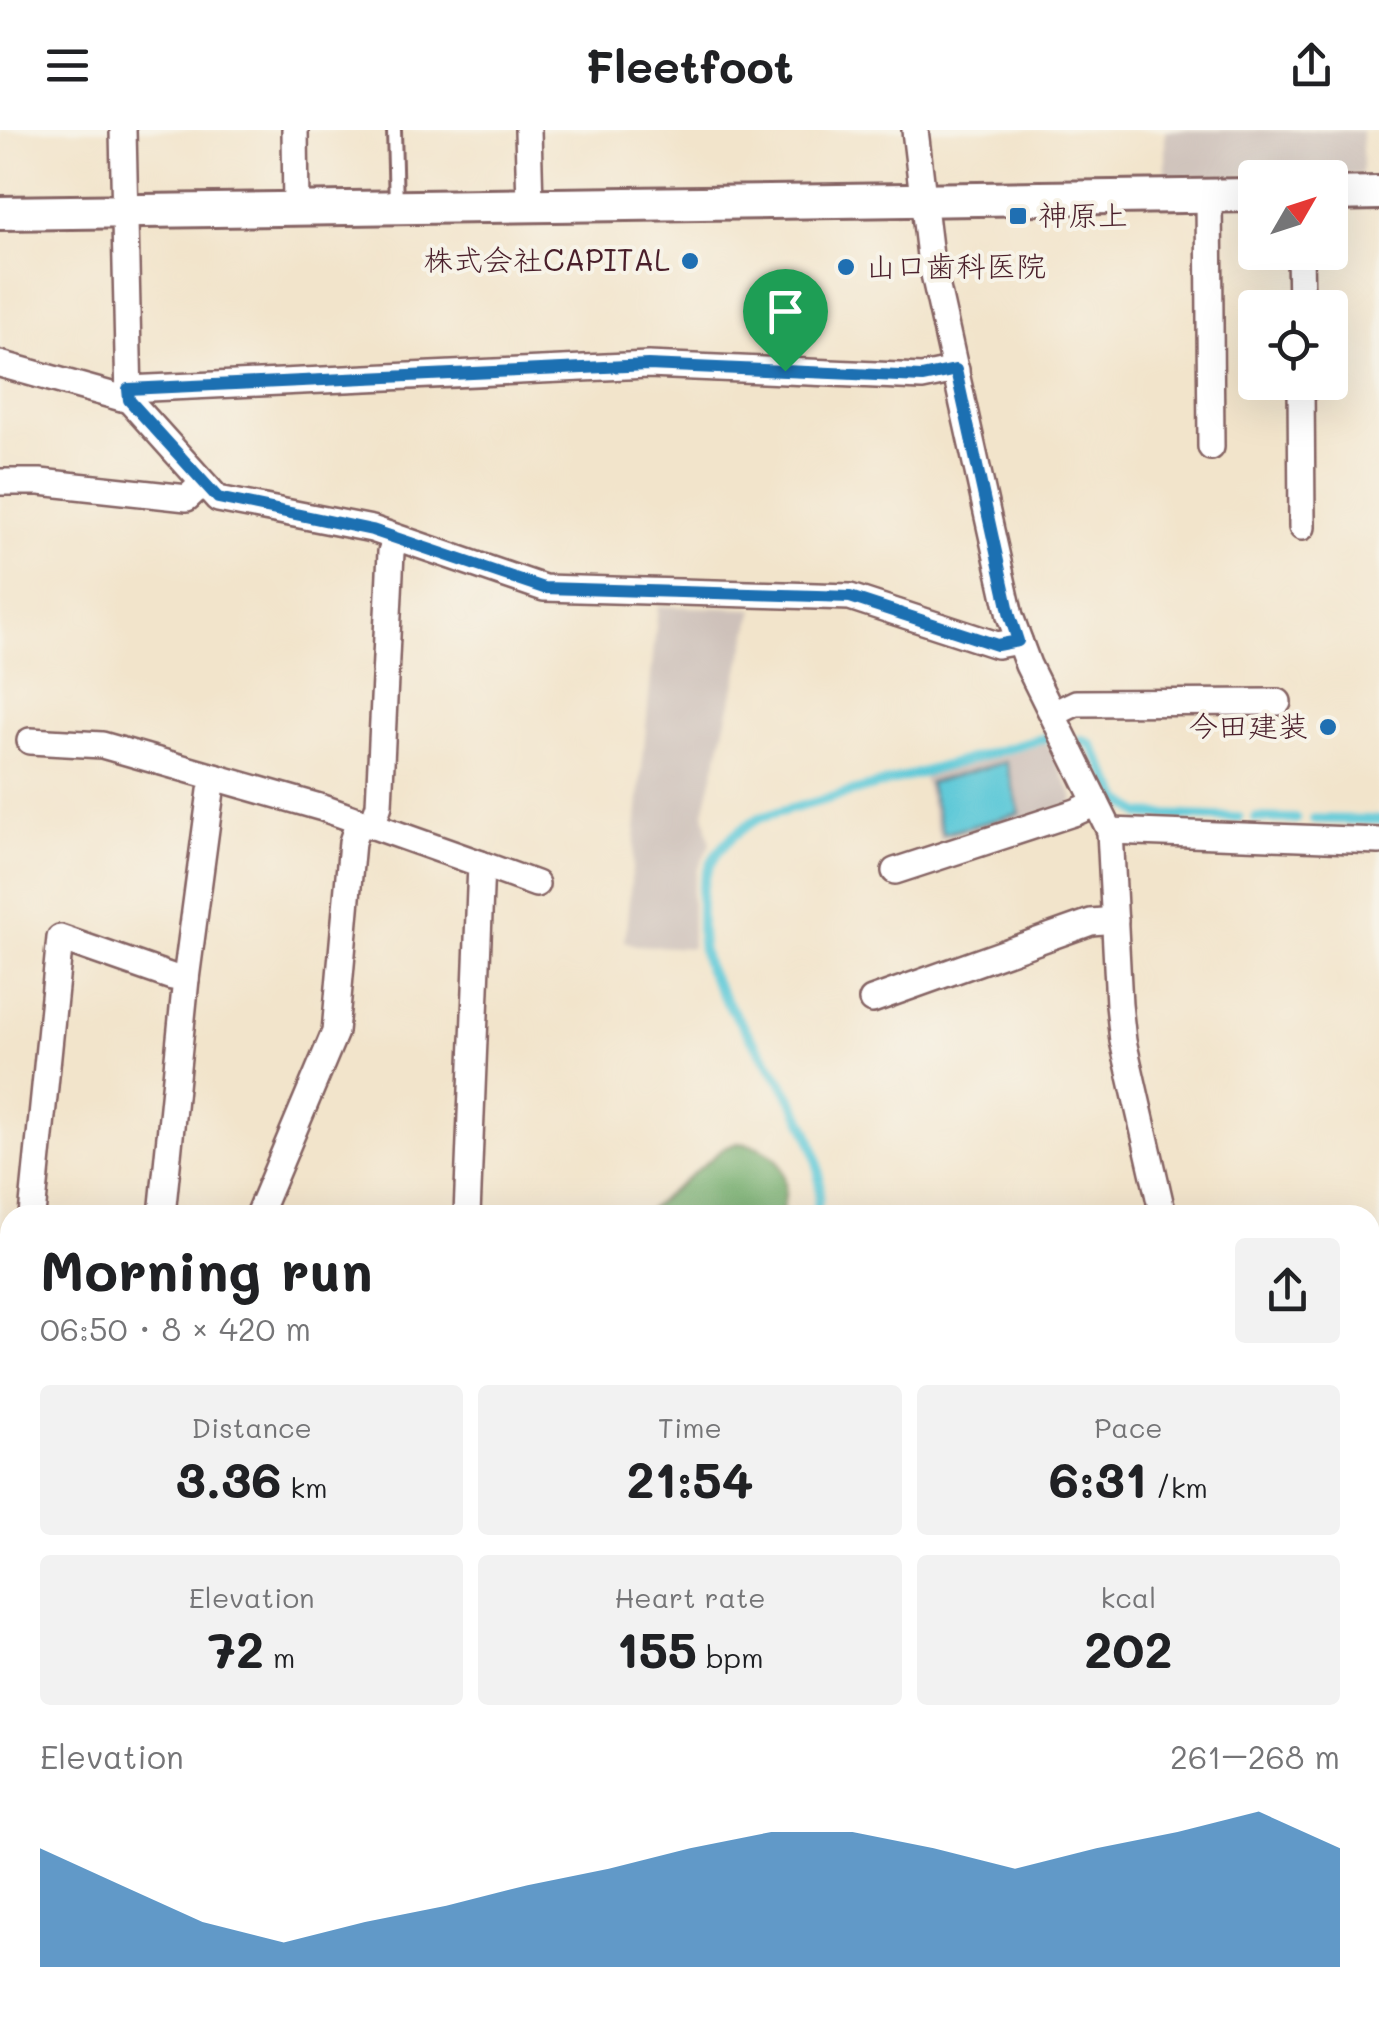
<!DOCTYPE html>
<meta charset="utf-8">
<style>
:root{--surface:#fff;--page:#f2f2f2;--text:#202124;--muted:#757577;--accent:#1f6fb2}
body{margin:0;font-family:Mali,"Klee One",sans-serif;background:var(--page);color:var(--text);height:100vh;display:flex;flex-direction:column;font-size:38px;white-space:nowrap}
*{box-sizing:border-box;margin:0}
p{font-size:32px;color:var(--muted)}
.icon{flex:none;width:55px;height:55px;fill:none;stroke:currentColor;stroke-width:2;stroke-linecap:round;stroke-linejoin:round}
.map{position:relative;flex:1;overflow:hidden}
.details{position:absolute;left:0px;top:1075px;width:1380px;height:812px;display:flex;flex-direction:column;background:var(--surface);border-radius:30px 30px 0 0;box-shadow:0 10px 40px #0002}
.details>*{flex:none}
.needle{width:65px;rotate:51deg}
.tools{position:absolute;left:1238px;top:30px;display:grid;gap:20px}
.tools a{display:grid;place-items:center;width:110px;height:110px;border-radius:10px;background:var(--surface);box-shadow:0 10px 40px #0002;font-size:50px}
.pin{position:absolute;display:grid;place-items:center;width:85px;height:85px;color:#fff;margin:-102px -42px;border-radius:50% 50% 50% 0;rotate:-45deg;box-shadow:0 0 10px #0007}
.pin .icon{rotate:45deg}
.round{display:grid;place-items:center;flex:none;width:105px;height:105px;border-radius:10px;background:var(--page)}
.overview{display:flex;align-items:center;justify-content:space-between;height:170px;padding:0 40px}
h1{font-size:55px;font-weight:800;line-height:75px}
.metrics{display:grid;grid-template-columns:repeat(3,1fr);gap:15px;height:170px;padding:10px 40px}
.metrics div{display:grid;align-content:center;border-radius:10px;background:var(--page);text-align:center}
.metrics b{font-size:50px;font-weight:800}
.metrics small{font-size:28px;font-weight:400}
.metrics p{font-size:28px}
.chart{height:280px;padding:20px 40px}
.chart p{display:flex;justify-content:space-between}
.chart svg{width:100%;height:180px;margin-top:10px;fill:var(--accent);opacity:.7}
header{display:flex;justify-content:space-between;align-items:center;height:130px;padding:0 40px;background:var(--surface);font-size:45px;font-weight:800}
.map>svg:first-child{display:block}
</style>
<header><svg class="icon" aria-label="menu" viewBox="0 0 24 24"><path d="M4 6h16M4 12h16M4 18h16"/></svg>Fleetfoot<svg class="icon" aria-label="share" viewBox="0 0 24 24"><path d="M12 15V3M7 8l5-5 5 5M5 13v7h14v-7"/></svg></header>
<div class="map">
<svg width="1379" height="1887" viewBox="0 0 1379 1887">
<rect width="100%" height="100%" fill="#f7f3e8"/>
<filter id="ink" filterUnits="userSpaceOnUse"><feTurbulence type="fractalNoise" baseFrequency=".01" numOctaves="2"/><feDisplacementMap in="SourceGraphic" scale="20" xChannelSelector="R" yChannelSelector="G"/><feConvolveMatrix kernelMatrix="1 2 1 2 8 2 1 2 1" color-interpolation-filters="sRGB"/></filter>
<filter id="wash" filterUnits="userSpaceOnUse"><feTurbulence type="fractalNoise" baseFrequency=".0048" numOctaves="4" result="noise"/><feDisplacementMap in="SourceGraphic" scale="40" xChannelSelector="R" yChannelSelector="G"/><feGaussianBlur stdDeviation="2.25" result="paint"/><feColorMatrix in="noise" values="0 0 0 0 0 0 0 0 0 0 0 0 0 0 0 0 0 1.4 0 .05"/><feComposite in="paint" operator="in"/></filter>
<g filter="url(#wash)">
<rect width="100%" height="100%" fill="#f2e4cb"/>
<g fill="#cec1ba">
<polygon points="1165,0 1362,0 1362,44 1165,47"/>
<polygon points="658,476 754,479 704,682 710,714 697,741 692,763 692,818 635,815 625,811"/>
<polygon points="1047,613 1074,668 1072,674 940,710 923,647"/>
</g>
<path fill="#72ac6c" stroke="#5e664c" stroke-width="2.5" d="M737 1013C780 1016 793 1045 781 1085H642L724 1018Z"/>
<polygon fill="#5ec9d8" stroke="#547482" stroke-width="2.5" points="1006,632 1020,683 943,704 929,653"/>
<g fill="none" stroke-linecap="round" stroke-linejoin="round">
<g stroke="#5ec9d8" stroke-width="10">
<polyline points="1081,610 1091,614 1121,670 1141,684 1239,688"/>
<polyline points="1256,688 1296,689"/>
<polyline points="1314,689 1379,690"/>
<path d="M815 1085C837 1015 773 942 736 886 725 869 713 852 706 833 700 813 701 793 701 772 702 733 727 706 759 688L1045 608"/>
<polyline points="0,1267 10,1268"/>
</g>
</g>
</g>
<g filter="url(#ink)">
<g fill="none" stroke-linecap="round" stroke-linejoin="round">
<g stroke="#856463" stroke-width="18">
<polyline id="service" points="394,0 396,77"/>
</g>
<g stroke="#856463" stroke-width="30">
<g id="minor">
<polyline points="123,0 129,270 218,369 372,399 544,458 850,467 997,515 1019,511"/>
<polyline points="295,0 296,78"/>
<polyline points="528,0 530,75"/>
<polyline points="915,0 930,126 1010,486 1028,535 1110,701 1119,875 1123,911 1163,1085"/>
<polyline points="1209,66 1211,317"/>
<polyline points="1300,122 1301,178"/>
<polyline points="0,234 129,270"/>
<polyline points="1301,252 1302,397"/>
<polyline points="128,259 648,235 922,247 956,240"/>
<polyline points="0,352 40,352 187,368 203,353"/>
<polyline points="1053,584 1076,573 1278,572"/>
<polyline points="30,611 102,615 323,678 481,734 467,1085"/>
<polyline points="372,696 379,675 391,422 396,408"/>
<polyline points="1110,701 1379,711"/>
<polyline points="481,734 536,754"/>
<polyline points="895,741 1076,682 1096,673"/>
<polyline points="872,870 1091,792 1115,790"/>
<polyline points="32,1085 60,808 172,847 186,849"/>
<polyline points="162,1085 186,849 211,661 215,647"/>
<polyline points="258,1085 335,902 352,712 359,691"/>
<polyline points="0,1173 10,1174"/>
<polyline points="1370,1227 1379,1227"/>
<polyline points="0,1632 10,1638"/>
<polyline points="1370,1761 1379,1760"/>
<polyline points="461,1878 488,1887"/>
<polyline points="1002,1887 1004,1878"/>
</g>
</g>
<g stroke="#856463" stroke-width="38">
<g id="tertiary">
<polyline points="1330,64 1379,63"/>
<polyline points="0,83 1255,65"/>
</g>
</g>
<use href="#service" stroke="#fff" stroke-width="12"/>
<use href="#minor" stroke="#fff" stroke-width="25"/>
<use href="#tertiary" stroke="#fff" stroke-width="32"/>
</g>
</g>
<g fill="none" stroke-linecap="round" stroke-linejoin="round" filter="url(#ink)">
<g stroke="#fff" stroke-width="20">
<polygon id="route" points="648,235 922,247 956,240 1010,486 1018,511 997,515 850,467 544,458 372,400 218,368 129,270 128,259"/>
</g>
<use href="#route" stroke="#1f6fb2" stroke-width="12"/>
</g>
<g fill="#1f6fb2" stroke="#f7f3e8" stroke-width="4">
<rect x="1008" y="76" width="20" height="20" rx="5"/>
<circle cx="690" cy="131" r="10"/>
<circle cx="846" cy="137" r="10"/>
<circle cx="1328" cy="597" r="10"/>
</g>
<g text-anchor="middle" stroke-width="8" stroke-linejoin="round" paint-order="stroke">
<g font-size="30" fill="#4a1f2b" stroke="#f7f3e8" text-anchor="start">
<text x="1038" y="96">神原上</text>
<text x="670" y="141" text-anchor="end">株式会社CAPITAL</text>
<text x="866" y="147">山口歯科医院</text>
<text x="1308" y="607" text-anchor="end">今田建装</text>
</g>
</g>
</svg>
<div class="tools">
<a><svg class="needle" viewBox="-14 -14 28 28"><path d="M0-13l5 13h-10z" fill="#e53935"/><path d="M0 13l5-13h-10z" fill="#757577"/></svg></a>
<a><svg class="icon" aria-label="locate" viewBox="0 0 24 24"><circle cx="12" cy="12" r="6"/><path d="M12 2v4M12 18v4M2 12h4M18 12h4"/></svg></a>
</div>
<div class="pin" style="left:785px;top:241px;background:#1e9e55"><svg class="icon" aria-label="arrive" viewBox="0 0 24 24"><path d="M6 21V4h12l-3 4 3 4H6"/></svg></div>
<section class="details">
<div class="overview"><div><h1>Morning run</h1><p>06:50 · 8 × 420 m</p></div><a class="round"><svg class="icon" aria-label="share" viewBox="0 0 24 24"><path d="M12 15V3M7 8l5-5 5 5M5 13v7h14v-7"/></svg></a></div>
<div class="metrics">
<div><p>Distance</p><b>3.36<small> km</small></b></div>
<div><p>Time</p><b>21:54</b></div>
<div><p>Pace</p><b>6:31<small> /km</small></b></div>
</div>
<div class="metrics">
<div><p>Elevation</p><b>72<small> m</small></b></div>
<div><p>Heart rate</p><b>155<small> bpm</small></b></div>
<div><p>kcal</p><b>202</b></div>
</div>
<div class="chart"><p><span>Elevation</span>261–268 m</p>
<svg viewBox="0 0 160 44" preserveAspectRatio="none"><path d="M0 44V15L10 24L20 33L30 38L40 33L50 29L60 24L70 20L80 15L90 11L100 11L110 15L120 20L130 15L140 11L150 6L160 15V44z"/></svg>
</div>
</section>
</div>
